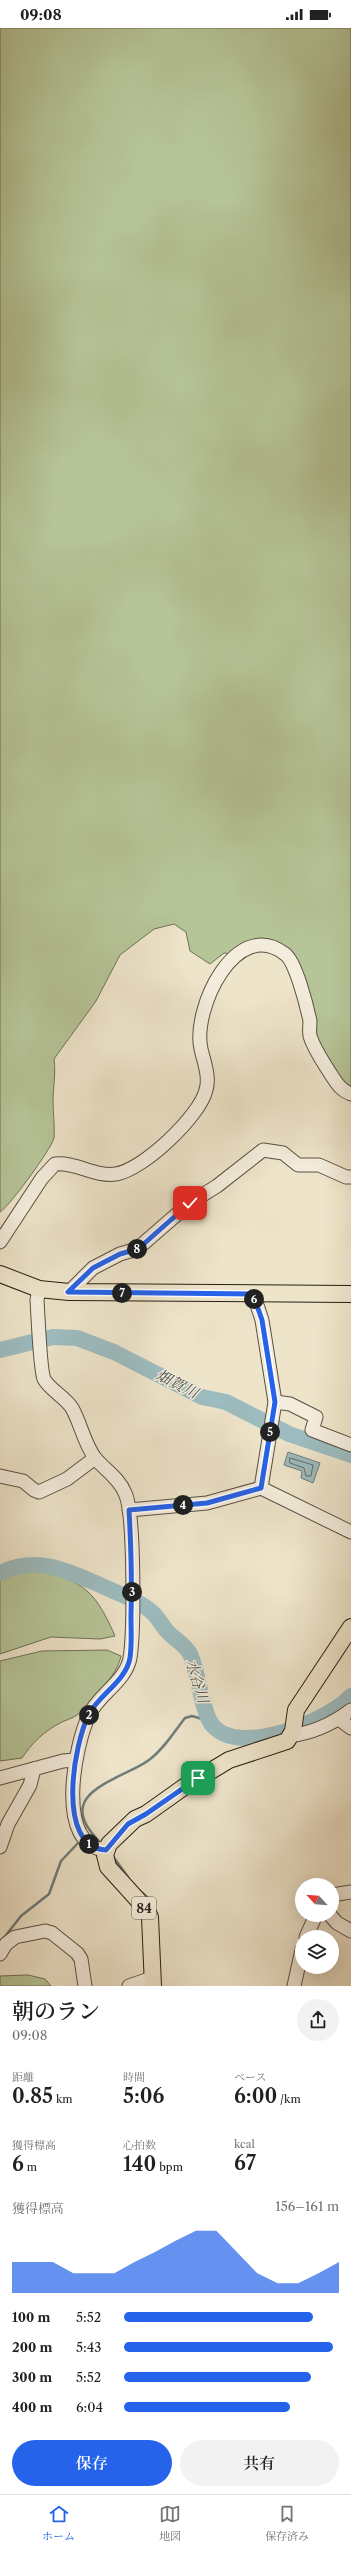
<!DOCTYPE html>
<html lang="ja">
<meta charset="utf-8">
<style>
:root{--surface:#fff;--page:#f2f2f2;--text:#202124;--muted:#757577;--line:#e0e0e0;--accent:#2563eb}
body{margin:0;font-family:"Libre Caslon Text","Noto Serif JP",serif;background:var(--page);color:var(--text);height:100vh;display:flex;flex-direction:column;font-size:15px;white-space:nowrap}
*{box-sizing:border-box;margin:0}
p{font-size:13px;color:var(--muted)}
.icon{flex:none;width:22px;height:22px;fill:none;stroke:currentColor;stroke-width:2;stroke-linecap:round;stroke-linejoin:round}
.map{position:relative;height:1958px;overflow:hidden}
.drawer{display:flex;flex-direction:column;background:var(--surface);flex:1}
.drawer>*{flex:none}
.needle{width:26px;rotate:296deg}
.buttons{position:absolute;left:295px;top:1850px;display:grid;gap:8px}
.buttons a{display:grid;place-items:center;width:44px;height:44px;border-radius:50%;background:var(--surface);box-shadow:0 4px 16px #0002;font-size:20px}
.pin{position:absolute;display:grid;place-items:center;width:34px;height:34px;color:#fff;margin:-17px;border-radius:8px;box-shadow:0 2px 6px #0006}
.km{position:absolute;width:20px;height:20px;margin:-10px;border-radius:50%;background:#222;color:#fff;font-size:11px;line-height:20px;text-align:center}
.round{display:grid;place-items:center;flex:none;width:42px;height:42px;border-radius:21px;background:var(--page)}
.head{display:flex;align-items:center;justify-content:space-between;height:68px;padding:0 12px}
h1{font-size:22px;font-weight:600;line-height:30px}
.metrics{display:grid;grid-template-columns:repeat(3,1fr);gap:6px;height:68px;padding:4px 12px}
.metrics div{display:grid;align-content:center}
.metrics b{font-size:20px;font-weight:600}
.metrics small{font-size:11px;font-weight:400}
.metrics p{font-size:11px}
.chart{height:112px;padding:8px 12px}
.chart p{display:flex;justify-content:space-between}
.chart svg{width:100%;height:72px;margin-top:4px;fill:var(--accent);opacity:.7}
.action{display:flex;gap:8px;margin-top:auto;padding:8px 12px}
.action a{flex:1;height:46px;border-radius:24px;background:var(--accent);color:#fff;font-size:16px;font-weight:600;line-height:46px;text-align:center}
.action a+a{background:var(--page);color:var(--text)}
ul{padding:0 12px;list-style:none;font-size:13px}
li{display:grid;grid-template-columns:64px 48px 1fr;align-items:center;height:30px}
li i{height:10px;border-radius:5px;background:var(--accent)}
.status{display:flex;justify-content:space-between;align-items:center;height:28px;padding:0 20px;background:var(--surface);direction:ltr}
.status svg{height:11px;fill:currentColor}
.tabs{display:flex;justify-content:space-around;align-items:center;height:56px;border-top:1px solid var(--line);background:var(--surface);font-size:11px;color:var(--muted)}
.tabs a{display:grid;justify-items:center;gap:2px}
.tabs .current{color:var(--accent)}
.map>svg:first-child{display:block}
</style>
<div class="status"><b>09:08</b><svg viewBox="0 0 49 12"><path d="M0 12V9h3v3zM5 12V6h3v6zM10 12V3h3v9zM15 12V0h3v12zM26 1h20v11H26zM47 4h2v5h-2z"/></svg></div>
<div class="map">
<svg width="351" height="1958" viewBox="0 0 351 1958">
<rect width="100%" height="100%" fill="#eee4ca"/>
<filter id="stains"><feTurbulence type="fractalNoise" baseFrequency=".005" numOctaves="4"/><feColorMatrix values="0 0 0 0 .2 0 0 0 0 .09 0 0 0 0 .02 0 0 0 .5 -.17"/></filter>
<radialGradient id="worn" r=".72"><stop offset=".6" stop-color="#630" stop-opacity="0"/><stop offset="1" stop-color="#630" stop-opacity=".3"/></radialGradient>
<g fill="#b6c598" stroke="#6e7256">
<path d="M0 0H351V1061L336 1048 318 1012 289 925 275 914 264 912 232 926 224 925 210 936 190 923 186 904 174 896 154 901 120 927 96 973 54 1031C56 1046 53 1059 53 1073 53 1085 55 1098 54 1110 52 1120 9 1179 0 1184Z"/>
<path d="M27 1541C79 1551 93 1557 115 1608L100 1611 51 1609 0 1626V1547L7 1543Z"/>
<path d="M107 1622 121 1628C118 1646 91 1675 77 1687 72 1691 65 1692 60 1695 43 1704 32 1715 22 1730L0 1733V1633L42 1623Z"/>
<polygon points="28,1947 45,1951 51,1958 0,1958 0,1948"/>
</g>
<polygon fill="#9dbcc0" stroke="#6e7d7b" points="288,1424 320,1435 313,1455 301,1450 302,1443 284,1437"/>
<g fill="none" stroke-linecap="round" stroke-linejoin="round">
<polygon stroke="#626d6a" stroke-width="1" points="290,1430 313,1437 311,1448 306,1448 304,1440 290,1435"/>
<g stroke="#6e7d7b" stroke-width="2.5">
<polyline points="324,1688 330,1691"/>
<path d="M99 1813C50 1764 122 1752 149 1732 164 1721 174 1704 185 1690L192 1688 209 1693"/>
<polyline points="112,1827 128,1849"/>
<polyline points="140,1863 153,1874 155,1882"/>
<polyline points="3,1911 21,1888 49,1866 61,1833 81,1812"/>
</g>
<g stroke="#9dbcc0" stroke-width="16">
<polyline points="0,1322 53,1309 77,1310 114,1324 202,1369 226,1374 289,1406 351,1427"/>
<path d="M0 1545C40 1526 72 1545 109 1561 124 1568 142 1574 154 1586 159 1591 162 1598 167 1603 174 1611 185 1616 190 1626 199 1644 201 1684 213 1698 241 1729 328 1693 351 1668"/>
</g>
<g stroke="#595042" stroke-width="15">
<g id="minor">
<path d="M0 1214 42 1150 55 1136C77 1134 94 1149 116 1146 143 1142 200 1088 206 1062 210 1049 204 1034 201 1021 192 981 236 888 285 926 296 934 307 979 310 993 310 998 309 1003 310 1008 314 1021 323 1034 330 1045 336 1054 340 1062 351 1066"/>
<path d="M39 1261 37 1272C38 1286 40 1342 44 1351 50 1362 65 1369 72 1380 81 1396 84 1415 95 1430 105 1442 119 1450 125 1465 135 1485 134 1605 130 1630 126 1653 98 1667 89 1687 75 1717 54 1818 106 1822"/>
<polyline points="69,1264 93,1240 120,1226 137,1221 190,1175 217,1158 263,1122 283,1125 298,1137 319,1137 346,1149 351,1149"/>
<polyline points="253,1265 262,1292 275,1374 261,1460"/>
<polyline points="275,1374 290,1376 316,1389 312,1402 351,1417"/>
<polyline points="0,1448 23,1453 34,1462 39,1464 67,1451 95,1430"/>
<polyline points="129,1482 207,1475 261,1460 351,1504"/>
<polyline points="339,1691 351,1700"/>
<path d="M290 1708C312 1705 334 1695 351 1682"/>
<polyline points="0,1750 63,1733 74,1732"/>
<polyline points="0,1819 8,1796 30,1757 34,1741"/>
<polyline points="332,1867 351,1864"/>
<polyline points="330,1887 337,1895 351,1903"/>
<polyline points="306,1909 316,1887"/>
<polyline points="0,1926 6,1916 15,1909 45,1903 52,1905 77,1925 81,1931 85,1958"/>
<polyline points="129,1958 152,1950"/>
<polyline points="294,1958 302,1922"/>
</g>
</g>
<g stroke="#271e14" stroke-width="18">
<g id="major">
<polyline points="0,1246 39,1261 69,1264 351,1266"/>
<polyline points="153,1958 150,1889 146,1881 108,1839 105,1827 109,1816 135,1791 146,1786 184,1759 229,1732 287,1713 293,1703 296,1682 351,1599"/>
</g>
</g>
<use href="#minor" stroke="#f4eddd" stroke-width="13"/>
<use href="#major" stroke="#eee4ca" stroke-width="16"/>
</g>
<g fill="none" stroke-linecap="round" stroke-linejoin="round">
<g stroke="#fff" stroke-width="8">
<path id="route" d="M190 1175 138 1221 120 1226 93 1240 68 1264 253 1266 262 1292 275 1374 261 1460 207 1475 129 1482C131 1517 132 1553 131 1588 131 1602 132 1617 130 1630 126 1653 99 1667 89 1686 74 1715 55 1819 106 1822L128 1796 146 1786 198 1750"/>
</g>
<use href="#route" stroke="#2563eb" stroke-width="5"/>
</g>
<g text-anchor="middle" stroke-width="3" stroke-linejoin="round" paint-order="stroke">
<rect fill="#f4eddd" stroke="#645c50" stroke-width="1" x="132" y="1869" width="24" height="22" rx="3"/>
<g font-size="13" font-weight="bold" fill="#271e14">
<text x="144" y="1885">84</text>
</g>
<g font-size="15" font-style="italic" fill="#505550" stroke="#f4eddd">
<text transform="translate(177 1356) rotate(27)" y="5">畑賀川</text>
<text transform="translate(197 1653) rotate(73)" y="5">水谷川</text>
</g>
</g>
<rect width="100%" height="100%" filter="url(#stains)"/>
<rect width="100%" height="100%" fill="url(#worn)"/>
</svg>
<div class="buttons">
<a><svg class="needle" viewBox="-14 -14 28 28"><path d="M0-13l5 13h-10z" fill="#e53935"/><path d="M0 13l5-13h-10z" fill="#757577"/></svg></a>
<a><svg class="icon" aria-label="layers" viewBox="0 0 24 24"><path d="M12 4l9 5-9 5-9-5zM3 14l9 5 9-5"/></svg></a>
</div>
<div class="pin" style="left:198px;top:1750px;background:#1e9e55"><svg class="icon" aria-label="arrive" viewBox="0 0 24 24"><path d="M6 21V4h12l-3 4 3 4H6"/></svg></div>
<div class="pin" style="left:190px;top:1175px;background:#d93025"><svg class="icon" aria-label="check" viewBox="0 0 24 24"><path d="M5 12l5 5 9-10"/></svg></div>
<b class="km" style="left:89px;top:1816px">1</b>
<b class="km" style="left:89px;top:1687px">2</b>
<b class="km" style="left:132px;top:1564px">3</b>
<b class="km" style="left:183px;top:1477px">4</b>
<b class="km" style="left:270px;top:1404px">5</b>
<b class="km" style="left:254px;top:1271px">6</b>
<b class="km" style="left:122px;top:1265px">7</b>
<b class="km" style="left:137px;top:1221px">8</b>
</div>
<section class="drawer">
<div class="head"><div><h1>朝のラン</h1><p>09:08</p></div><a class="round"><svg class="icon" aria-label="share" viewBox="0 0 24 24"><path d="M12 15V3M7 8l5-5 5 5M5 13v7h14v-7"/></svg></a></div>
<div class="metrics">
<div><p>距離</p><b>0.85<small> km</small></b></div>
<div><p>時間</p><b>5:06</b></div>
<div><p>ペース</p><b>6:00<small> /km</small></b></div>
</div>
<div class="metrics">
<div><p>獲得標高</p><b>6<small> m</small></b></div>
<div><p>心拍数</p><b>140<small> bpm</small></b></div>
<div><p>kcal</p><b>67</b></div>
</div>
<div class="chart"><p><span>獲得標高</span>156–161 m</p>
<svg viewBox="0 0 160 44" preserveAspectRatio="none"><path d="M0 44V25L10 25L20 25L30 32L40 32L50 32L60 25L70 19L80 12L90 6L100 6L110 19L120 32L130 38L140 38L150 32L160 25V44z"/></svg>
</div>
<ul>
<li><b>100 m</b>5:52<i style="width:88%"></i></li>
<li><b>200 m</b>5:43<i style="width:97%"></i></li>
<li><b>300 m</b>5:52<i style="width:87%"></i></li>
<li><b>400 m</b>6:04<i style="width:77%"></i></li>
</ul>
<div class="action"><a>保存</a><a>共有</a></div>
</section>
<nav class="tabs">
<a class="current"><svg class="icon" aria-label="home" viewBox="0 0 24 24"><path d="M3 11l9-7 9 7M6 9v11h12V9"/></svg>ホーム</a>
<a><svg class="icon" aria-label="map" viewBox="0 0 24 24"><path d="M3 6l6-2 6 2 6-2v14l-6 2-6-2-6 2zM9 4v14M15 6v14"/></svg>地図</a>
<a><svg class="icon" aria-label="saved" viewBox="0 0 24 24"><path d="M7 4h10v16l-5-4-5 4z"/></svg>保存済み</a>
</nav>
